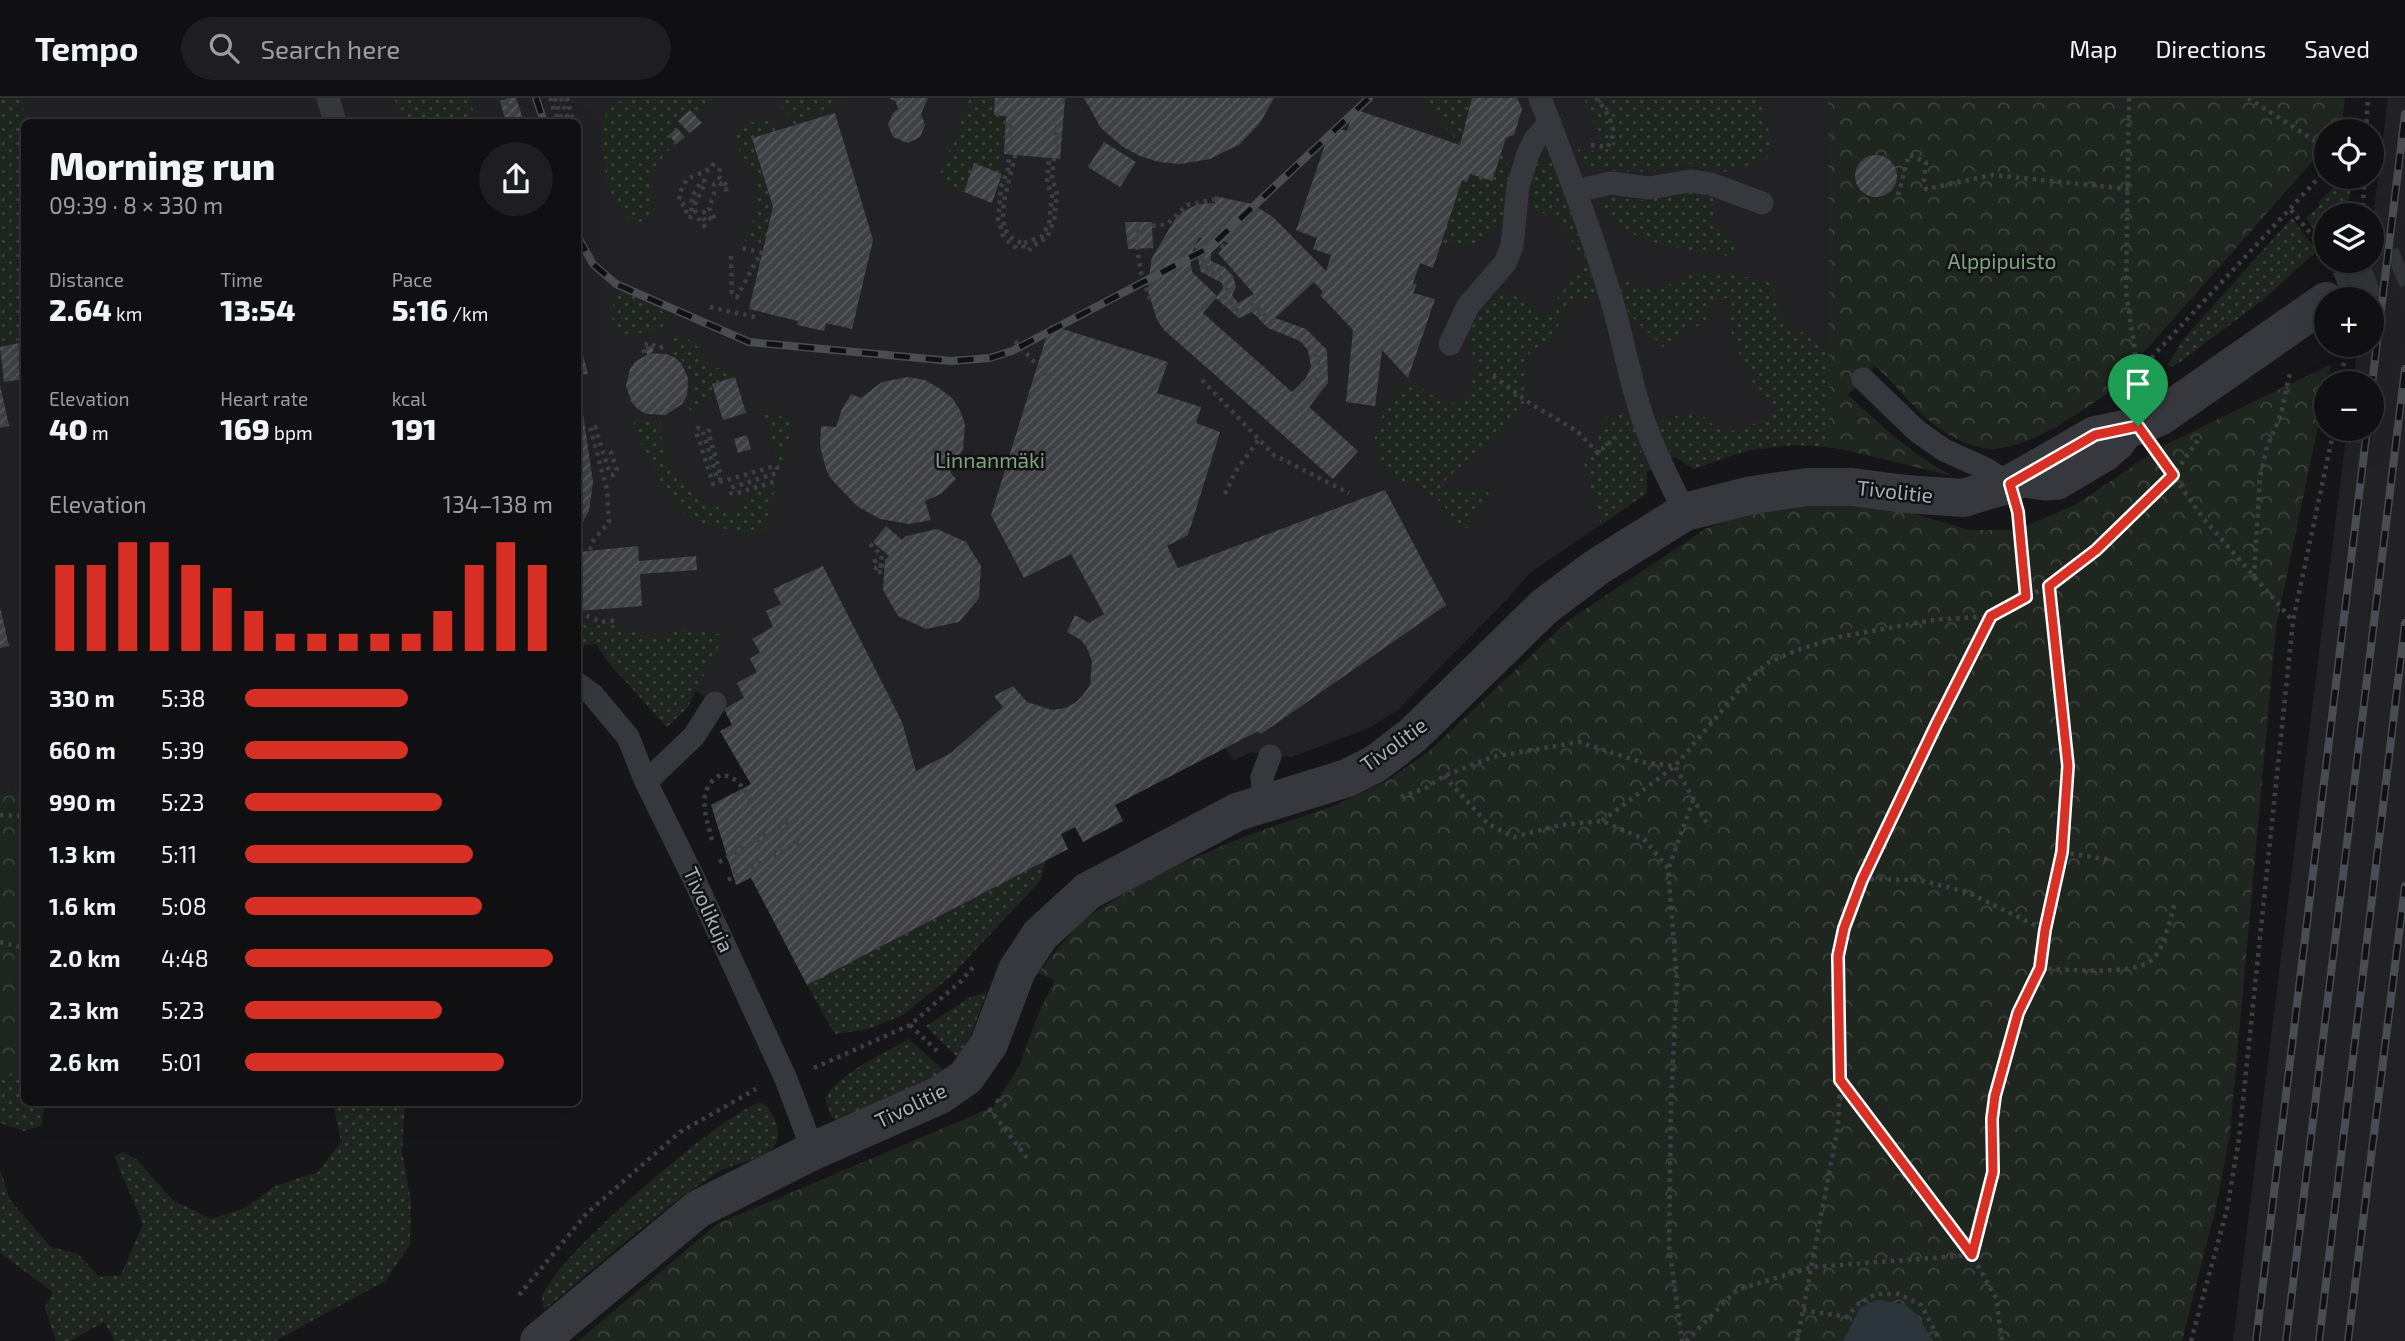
<!DOCTYPE html>
<meta charset="utf-8">
<style>
:root{--surface:#101012;--page:#1e1e20;--text:#f1f3f6;--muted:#9c9d9f;--line:#303032;--accent:#d93025}
body{margin:0;font-family:"Exo 2",sans-serif;background:var(--page);color:var(--text);height:100vh;display:flex;flex-direction:column;font-size:26px;white-space:nowrap}
*{box-sizing:border-box;margin:0}
p{font-size:23px;color:var(--muted)}
.icon{flex:none;width:38px;height:38px;fill:none;stroke:currentColor;stroke-width:2;stroke-linecap:round;stroke-linejoin:round}
.map{position:relative;flex:1;overflow:hidden}
.panel{position:absolute;left:21px;top:21px;width:560px;height:987px;display:flex;flex-direction:column;background:var(--surface);border-radius:10px;box-shadow:0 7px 28px #0002,0 0 0 2px var(--line)}
.panel>*{flex:none}
.tools{position:absolute;left:2314px;top:21px;display:grid;gap:14px}
.tools a{display:grid;place-items:center;width:70px;height:70px;border-radius:50%;background:var(--surface);box-shadow:0 7px 28px #0002,0 0 0 2px var(--line);font-size:35px}
.pin{position:absolute;display:grid;place-items:center;width:60px;height:60px;color:#fff;margin:-72px -30px;border-radius:50% 50% 50% 0;rotate:-45deg;box-shadow:0 0 7px #0007}
.pin .icon{rotate:45deg}
.round{display:grid;place-items:center;flex:none;width:74px;height:74px;border-radius:37px;background:var(--page)}
.overview{display:flex;align-items:center;justify-content:space-between;height:119px;padding:0 28px}
h1{font-size:38px;font-weight:800;line-height:52px}
.figures{display:grid;grid-template-columns:repeat(3,1fr);gap:10px;height:119px;padding:7px 28px}
.figures div{display:grid;align-content:center}
.figures b{font-size:30px;font-weight:800}
.figures small{font-size:19px;font-weight:400}
.figures p{font-size:19px}
.chart{height:196px;padding:14px 28px}
.chart p{display:flex;justify-content:space-between}
.chart svg{width:100%;height:126px;margin-top:7px;stroke:var(--accent);stroke-width:6}
ul{padding:0 28px;list-style:none;font-size:23px}
li{display:grid;grid-template-columns:112px 84px 1fr;align-items:center;height:52px}
li i{height:18px;border-radius:9px;background:var(--accent)}
header{display:flex;align-items:center;gap:42px;box-sizing:border-box;height:98px;padding:0 35px;background:var(--surface);border-bottom:2px solid var(--line)}
header strong{font-size:33px}
nav{display:flex;gap:38px;margin-inline-start:auto;font-size:24px}
.search{width:490px;height:63px;background:var(--page);display:flex;align-items:center;gap:18px;box-sizing:border-box;padding:0 24px;border-radius:38px;color:var(--muted);font-size:26px}
.map>svg:first-child{display:block}
</style>
<header>
<strong>Tempo</strong>
<div class="search"><svg class="icon" aria-label="search" viewBox="0 0 24 24"><circle cx="10" cy="10" r="6"/><path d="M15 15l6 6"/></svg>Search here</div>
<nav><a>Map</a><a>Directions</a><a>Saved</a></nav>
</header>
<div class="map">
<svg width="2405" height="1243" viewBox="0 0 2405 1243">
<defs>
<pattern id="grass-dots" width="8" height="8" patternUnits="userSpaceOnUse" patternTransform="scale(1.75)"><rect width="8" height="8" fill="#1e261f"/><path d="M2 2h.1M6 6h.1" fill="none" stroke="#3c433d" stroke-width="1.8" stroke-linecap="round"/></pattern>
<pattern id="park-crowns" width="20" height="18" patternUnits="userSpaceOnUse" patternTransform="scale(1.75)"><rect width="20" height="18" fill="#1e261f"/><path d="M2 6a3 3 0 1 1 6 0M12 15a3 3 0 1 1 6 0" fill="none" stroke="#3c433d"/></pattern>
<pattern id="building-hatch" width="6" height="6" patternUnits="userSpaceOnUse" patternTransform="scale(1.75)"><rect width="6" height="6" fill="#404145"/><path d="M-1 1l2-2M0 6l6-6M5 7l2-2" fill="none" stroke="#595a5e"/></pattern>
</defs>
<rect width="100%" height="100%" fill="#161618"/>
<g fill="#222225">
<polygon points="0,0 1828,0 1829,348 1792,347 1746,353 1694,371 1675,359 1647,374 1647,395 1530,475 1509,499 1399,611 1369,630 1292,659 1270,658 1251,654 1234,663 1225,650 1115,706 1123,723 1083,744 1075,729 1061,736 1068,751 807,887 751,780 756,696 720,633 732,627 724,611 696,593 687,610 667,629 608,564 596,546 578,548 578,24 24,24 24,691 0,696"/>
<polygon points="2388,0 2405,0 2405,1243 2233,1243 2347,331 2371,331 2371,285 2353,285 2358,247 2371,247 2371,201 2363,201 2368,163 2371,163 2371,135"/>
</g>
<g fill="url(#grass-dots)">
<polygon points="0,0 22,0 25,24 24,244 0,249"/>
<polygon points="394,0 470,0 476,24 404,24"/>
<path d="M627 0H717L694 17 690 13 682 26 669 37 676 46 664 57 653 77 649 116C617 158 590 38 608 12 613 6 620 3 627 0Z"/>
<polygon points="780,0 845,0 833,9 805,16 805,23 794,27 787,14 779,8"/>
<polygon points="970,0 995,0 994,17 1006,18 1002,76 974,66 964,94 948,90 940,82 940,76"/>
<polygon points="1421,0 1472,0 1460,47"/>
<path d="M1584 0H1759C1764 19 1777 45 1765 63L1720 75 1691 66 1647 74 1588 72 1575 46 1587 52 1606 55Z"/>
<path d="M766 21 773 25 777 32 752 40 773 109 764 147 741 142C758 122 764 97 752 73 744 57 733 51 735 32L755 23Z"/>
<path d="M1502 51C1515 76 1508 94 1505 121 1482 141 1474 155 1441 144L1462 82 1470 76 1492 83Z"/>
<path d="M1548 61 1552 63 1569 107 1598 198 1588 203 1580 197 1564 216 1551 242 1532 252 1522 267C1547 322 1472 352 1443 385L1445 390C1461 396 1477 389 1488 394L1489 398 1486 405 1473 414 1470 429 1458 432 1444 407 1418 386 1392 381C1387 371 1376 356 1375 345 1373 324 1397 296 1408 280L1439 302 1450 306 1467 300C1471 289 1476 273 1475 262 1474 256 1469 253 1468 247 1465 229 1489 203 1502 191L1536 209 1542 215H1547L1582 167C1579 152 1565 129 1552 120 1546 116 1539 113 1532 109L1534 67 1542 62Z"/>
<polygon points="2345,79 2352,80 2347,117 2326,117 2326,148 2306,120 2320,107 2318,104"/>
<path d="M1692 94 1716 99 1714 124 1735 143 1736 159C1697 152 1640 150 1611 121 1606 116 1604 107 1602 101L1612 98 1637 103Z"/>
<polygon points="2292,120 2317,153 2264,201 2179,265 2172,269 2168,267 2184,240"/>
<path d="M1697 174H1721L1766 183 1772 187 1782 220 1829 254V292C1861 301 1880 330 1906 350 1921 362 1937 370 1953 378 1885 361 1816 336 1746 353 1728 357 1711 365 1694 371 1679 361 1652 345 1659 323L1675 318 1701 317C1708 321 1712 327 1718 331 1733 340 1768 320 1780 310 1773 305 1764 299 1758 292 1750 283 1726 228 1728 216 1729 210 1733 208 1732 201 1714 195 1711 216 1702 228L1687 229 1664 250C1644 228 1625 220 1617 190L1620 183 1627 181C1657 201 1668 184 1697 174Z"/>
<path d="M623 190 638 192 664 215 668 218 666 227 658 233 616 238C611 221 609 203 623 190Z"/>
<path d="M677 233 695 246 711 268 733 275 735 279 712 286 716 299 699 307 692 314 688 309C700 286 692 264 669 254Z"/>
<polygon points="762,310 793,324 782,365 778,364"/>
<polygon points="1613,316 1631,316 1647,374 1647,395 1601,427 1583,361 1597,346 1603,322"/>
<path d="M634 317 651 325H661C657 369 692 404 732 414L739 408 742 399 776 387 764 435 751 437 694 423 681 414 659 380 634 332Z"/>
<polygon points="578,522 602,528 619,526 620,531 633,529 649,539 669,538 676,531 691,528 708,536 722,536 724,538 687,610 667,629 608,564 596,546 578,548"/>
<polygon points="1046,762 1041,782 951,878 903,917 869,931 835,936 807,887"/>
<polygon points="0,860 24,863 24,1004 45,1005 42,1027 24,1033 0,1025"/>
<polygon points="987,894 973,932 958,960 926,928 969,900"/>
<path d="M909 941 946 975 837 1023 831 1018 825 1000C843 972 882 957 909 941Z"/>
<polygon points="333,1005 405,1005 402,1054 411,1103 410,1147 385,1183 275,1243 115,1243 104,1224 70,1243 56,1243 45,1210 53,1194 0,1155 0,1071 10,1102 51,1149 78,1156 99,1179 121,1177 143,1126 114,1058 123,1054 136,1061 173,1102 211,1121 245,1110 275,1088 318,1074 341,1044"/>
<path d="M758 1005 765 1006C775 1018 784 1037 773 1050 761 1063 731 1065 715 1076 655 1115 600 1166 544 1212 543 1206 541 1202 543 1196 557 1159 719 1018 758 1005Z"/>
</g>
<g fill="url(#park-crowns)">
<path d="M1828 0H2345L2341 31 2338 33H2326V48L2109 294C2080 314 2036 346 2001 350 1978 354 1949 339 1932 325 1911 308 1895 285 1875 268L1848 297C1882 328 1912 357 1953 378L1829 348Z"/>
<polygon points="2331,266 2276,529 2230,1035 2217,1105 2182,1243 578,1243 717,1126 993,1009 1020,966 1039,914 1055,882 1038,875 1080,824 1152,778 1243,739 1336,707 1388,682 1427,655 1569,522 1707,430 1758,412 1834,405 1908,414 1969,432 2016,432 2075,407 2161,349"/>
<polygon points="24,691 24,968 0,982 0,696"/>
</g>
<path fill="#2c353c" d="M1876 1202C1915 1205 1914 1212 1933 1243H1843L1860 1210Z"/>
<g fill="url(#building-hatch)" fill-rule="evenodd">
<polygon points="509,0 516,0 524,24 506,24 500,3"/>
<polygon points="889,0 928,0 921,16 925,27 920,39 908,45 893,39 888,27 893,15 898,11 896,4"/>
<polygon points="995,0 1065,0 1060,61 1004,56 1006,18 994,17"/>
<polygon points="1084,0 1274,0 1260,25 1240,46 1210,61 1180,66 1159,64 1140,58 1123,49 1101,30"/>
<path d="M1472 0H1517L1522 11 1514 37 1506 40 1492 83 1470 76 1467 84 1462 82 1433 170 1420 165 1413 185 1417 186 1413 195 1435 201 1408 280 1382 252 1375 308 1346 304 1353 232 1320 197 1323 194 1314 184 1275 220 1306 231 1327 252 1328 285 1309 309 1358 353 1333 381 1164 232 1157 222 1148 193 1151 162 1175 121 1184 113 1198 106 1215 105V98L1252 106 1273 119 1326 173 1331 157 1313 151 1317 140 1296 132 1328 38 1335 30 1347 33 1354 11 1460 47ZM1199 140H1202L1195 148 1201 174 1222 185 1223 190 1217 198 1192 174 1190 159 1194 150ZM1224 143 1228 145 1218 155 1254 196 1238 205 1232 197 1236 189 1233 178 1224 169 1211 163V155ZM1216 200 1239 220 1252 214 1268 230 1300 243 1308 252 1311 269 1306 280 1292 294 1203 215Z"/>
<polygon points="690,12 702,25 689,35 678,23"/>
<polygon points="835,15 873,142 852,231 826,225 824,233 797,227 798,223 749,211 773,109 752,40"/>
<polygon points="677,30 685,39 676,46 669,37"/>
<polygon points="1104,44 1136,64 1120,89 1088,69"/>
<circle cx="1876" cy="78" r="21"/>
<polygon points="974,65 1002,76 992,105 964,94"/>
<polygon points="1125,124 1152,124 1153,150 1128,151"/>
<polygon points="1050,227 1168,264 1157,295 1201,309 1196,325 1220,334 1188,437 1167,448 1178,470 1385,392 1446,507 1261,636 1258,633 1115,707 1123,723 1083,744 1075,729 1061,736 1068,751 807,887 751,780 736,787 711,707 751,686 720,633 732,627 724,611 744,600 737,585 757,574 750,561 760,554 752,541 773,529 766,513 781,506 773,491 823,468 902,624 916,673 951,655 1003,609 994,598 1013,588 1027,604 1052,612 1065,610 1075,605 1083,597 1090,587 1092,563 1087,550 1081,542 1067,534 1075,517 1089,525 1104,516 1071,456 1024,480 991,417"/>
<polygon points="578,239 588,276 580,277 582,309 593,384 589,413 578,433"/>
<polygon points="24,244 24,281 4,284 0,249"/>
<polygon points="652,248 654,254 648,255 666,256 674,259 681,265 688,280 687,298 682,306 666,317 647,316 639,312 632,305 626,288 630,271 635,264 647,257 646,249"/>
<polygon points="735,279 746,315 723,322 712,286"/>
<polygon points="908,279 925,282 939,290 953,301 961,314 965,327 963,351 950,374 956,381 941,396 925,403 931,422 909,426 880,421 857,408 833,383 827,374 820,349 821,328 836,329 842,311 851,296 861,300 882,284"/>
<polygon points="0,287 9,328 0,330"/>
<polygon points="747,337 751,351 738,355 734,341"/>
<polygon points="886,428 902,442 906,438 937,431 966,444 981,468 979,500 959,524 926,531 898,518 883,492 885,462 889,458 873,444"/>
<polygon points="638,448 639,463 696,458 697,472 640,476 642,508 578,513 578,454"/>
<polygon points="0,509 9,548 0,550"/>
</g>
<g fill="none" stroke-linecap="round" stroke-linejoin="round">
<polyline stroke="#333438" stroke-width="38" stroke-dasharray="38 19" stroke-linecap="butt" points="2340,193 2405,167"/>
<g stroke="#3d3f44" stroke-width="4.5" stroke-dasharray="3.5 5" stroke-linecap="butt">
<polyline points="550,0 558,24"/>
<polyline points="555,0 562,24"/>
<polyline points="561,0 569,24"/>
<polyline points="567,0 573,23 577,24"/>
<polyline points="2129,0 2126,194 2138,273"/>
<polyline points="2248,0 2326,50"/>
<polyline points="1014,21 1011,22 1008,71 1001,89 998,122 1004,140 1016,150 1017,153"/>
<polyline points="510,24 506,8 510,3 514,5 520,24"/>
<polyline points="578,28 578,27"/>
<polyline points="2366,33 2368,0"/>
<path d="M1591 47 1607 49C1621 32 1607 14 1596 0"/>
<path d="M1015 57C1012 80 985 139 1024 145L1023 154"/>
<path d="M714 65 710 71 687 81 680 94 679 103 685 108 687 119H691L692 99 702 82 705 83C702 101 685 105 704 128L707 125 702 118 704 114 712 122 715 121 709 110 714 96V86L720 85 725 92 729 90 718 78 721 67"/>
<polyline points="1898,97 1909,57 1926,64 1924,81 1926,91 1993,77 2129,91"/>
<polyline points="2291,112 2326,154"/>
<polyline points="2362,117 2365,79"/>
<polyline points="1127,144 1136,142"/>
<polyline points="1024,145 1041,139 1049,126 1052,98 1047,84 1049,59"/>
<path d="M1224 149 1213 144 1205 147C1197 173 1212 172 1229 185L1225 199 1238 213 1252 206 1275 226 1303 237 1311 246 1320 271 1317 282 1300 300"/>
<polyline points="1029,153 1031,149 1047,140 1054,123 1057,96 1052,80 1058,20"/>
<polyline points="731,158 732,195 737,199 756,163 762,155 738,149"/>
<polyline points="2355,176 2356,163"/>
<polyline points="578,195 580,204 578,205"/>
<polyline points="1150,201 1141,175 1136,142 1138,134 1145,129 1167,126 1187,107 1215,101"/>
<polyline points="710,209 755,219"/>
<polyline points="1015,243 1049,280"/>
<polyline points="644,255 644,247 650,245 658,250 668,248"/>
<polyline points="1493,278 1531,306 1577,333 1598,355 1616,339"/>
<polyline points="1202,282 1274,357 1349,395"/>
<polyline points="2341,285 2346,247"/>
<polyline points="2132,287 2138,274 2326,72"/>
<polyline points="710,331 708,334 721,377 720,382 717,380 702,331 698,330 696,333 713,386 775,368 777,369 777,375 730,390 731,395 734,396 777,383"/>
<polyline points="2160,359 2203,420 2293,523"/>
<polyline points="1225,396 1235,374 1259,341"/>
<polyline points="2019,424 2026,499"/>
<polyline points="870,446 882,458 881,462 875,463 876,467 882,468 876,470 875,474 884,474"/>
<polyline points="590,452 592,444 609,424 607,392 590,329 595,329 610,376 613,377 617,372 611,355 613,353"/>
<polyline points="2254,479 2260,379 2266,352 2281,316 2290,275"/>
<polyline points="578,517 585,517 601,524 619,522"/>
<polyline points="1444,678 1488,726 1514,739 1560,727 1602,723 1644,741 1668,770 1677,883 1671,1004 1669,1149 1682,1243"/>
<polyline points="1401,699 1426,690 1444,678 1492,659 1579,644 1641,664 1675,668 1709,729"/>
<polyline points="0,717 24,718"/>
<polyline points="1602,723 1675,668 1747,583 1769,564 1800,551 1839,539 1933,522 1991,518 2048,488 2096,452 2150,402 2173,378 2198,342"/>
<path d="M712 742C706 718 695 692 720 677 746 677 756 716 766 736"/>
<polyline points="2062,754 2111,762"/>
<polyline points="719,764 791,723"/>
<polyline points="1669,769 1693,702"/>
<polyline points="1862,781 1919,782 1967,794 2045,832"/>
<polyline points="728,782 802,743"/>
<polyline points="0,844 24,850"/>
<path d="M2040 870C2066 872 2135 878 2153 861 2164 850 2171 819 2175 804"/>
<polyline points="910,927 937,953"/>
<polyline points="814,970 910,927 960,884 975,867"/>
<polyline points="1841,983 1972,1157 1996,1200 2002,1243"/>
<polyline points="996,1002 1008,1009"/>
<polyline points="989,1010 1027,1060"/>
<polyline points="519,1197 587,1115 680,1034 756,991"/>
<polyline points="1803,1212 1847,1219 1859,1205 1876,1196 1899,1196 1921,1207 1940,1243"/>
<polyline points="1686,1243 1737,1192 1812,1169 1972,1157 1993,1074 1992,1021 1995,998 2018,915 2040,870 2045,832 2062,754 2068,668 2048,488"/>
<polyline points="1797,1243 1838,1029 1840,982 1838,858 1844,830 1872,761 1936,625 1991,518"/>
<polyline points="2191,1243 2227,1111 2239,1041 2293,523 2334,331"/>
</g>
<g stroke="#37383d" stroke-width="23">
<polyline points="328,0 335,24"/>
<path d="M1540 0C1566 68 1593 137 1613 207 1624 245 1630 283 1643 321 1654 353 1669 383 1685 414"/>
<polyline points="1576,93 1611,85 1649,90 1690,83 1711,86 1762,105"/>
<polyline points="1450,246 1468,208 1505,165 1512,148 1518,88 1529,53 1536,40 1550,25"/>
<polyline points="1863,281 1917,333 1944,352 1986,371 2010,386 2046,391 2059,390 2108,361 2122,349 2137,328"/>
<polyline points="578,586 592,596 628,639 646,684 694,781 786,981 813,1053"/>
<polyline points="646,684 694,638 715,605"/>
<polyline points="1264,704 1262,679 1270,658"/>
</g>
<polyline stroke="#37383d" stroke-width="38" points="539,1243 698,1111 813,1053 940,997 966,979 989,946 1017,872 1040,837 1088,793 1237,714 1347,680 1375,666 1413,637 1544,509 1597,469 1685,414 1752,397 1808,389 1852,389 1906,396 1963,400 2010,386 2095,337 2138,328 2161,318 2326,203"/>
<g stroke="#4a4c52" stroke-width="8">
<g id="rail">
<polyline points="536,0 544,24"/>
<polyline points="578,139 593,166 616,186 749,244 951,263 990,260 1012,253 1210,149 1369,0"/>
<polyline points="2371,294 2405,16"/>
<polyline points="2256,1243 2367,331"/>
<polyline points="2286,1243 2405,271"/>
<polyline points="2319,1243 2405,525"/>
<polyline points="2348,1243 2405,788"/>
</g>
</g>
<use href="#rail" stroke="#111113" stroke-width="5" stroke-dasharray="16" stroke-linecap="butt"/>
</g>
<g fill="none" stroke-linecap="round" stroke-linejoin="round">
<g stroke="#fff" stroke-width="14">
<polygon id="route" points="2138,328 2173,377 2096,452 2049,488 2068,668 2062,754 2045,832 2040,870 2018,915 1995,998 1992,1021 1993,1074 1972,1157 1840,982 1838,858 1844,830 1862,782 1937,625 1991,518 2026,499 2018,414 2010,386 2095,337"/>
</g>
<use href="#route" stroke="#d93025" stroke-width="9"/>
</g>
<g text-anchor="middle" stroke-width="5" stroke-linejoin="round" paint-order="stroke">
<g font-size="21" fill="#7fa381" stroke="#111113">
<text x="2002" y="171">Alppipuisto</text>
<text x="990" y="370">Linnanmäki</text>
</g>
<g font-size="21" fill="#a8adb8" stroke="#111113">
<text transform="translate(1895 394) rotate(6)" y="7">Tivolitie</text>
<text transform="translate(1394 647) rotate(-36)" y="7">Tivolitie</text>
<text transform="translate(708 812) rotate(65)" y="7">Tivolikuja</text>
<text transform="translate(911 1008) rotate(-26)" y="7">Tivolitie</text>
</g>
</g>
</svg>
<div class="tools">
<a><svg class="icon" aria-label="locate" viewBox="0 0 24 24"><circle cx="12" cy="12" r="6"/><path d="M12 2v4M12 18v4M2 12h4M18 12h4"/></svg></a>
<a><svg class="icon" aria-label="layers" viewBox="0 0 24 24"><path d="M12 4l9 5-9 5-9-5zM3 14l9 5 9-5"/></svg></a>
<a>+</a>
<a>−</a>
</div>
<div class="pin" style="left:2138px;top:328px;background:#1e9e55"><svg class="icon" aria-label="arrive" viewBox="0 0 24 24"><path d="M6 21V4h12l-3 4 3 4H6"/></svg></div>
<section class="panel">
<div class="overview"><div><h1>Morning run</h1><p>09:39 · 8 × 330 m</p></div><a class="round"><svg class="icon" aria-label="share" viewBox="0 0 24 24"><path d="M12 15V3M7 8l5-5 5 5M5 13v7h14v-7"/></svg></a></div>
<div class="figures">
<div><p>Distance</p><b>2.64<small> km</small></b></div>
<div><p>Time</p><b>13:54</b></div>
<div><p>Pace</p><b>5:16<small> /km</small></b></div>
</div>
<div class="figures">
<div><p>Elevation</p><b>40<small> m</small></b></div>
<div><p>Heart rate</p><b>169<small> bpm</small></b></div>
<div><p>kcal</p><b>191</b></div>
</div>
<div class="chart"><p><span>Elevation</span>134–138 m</p>
<svg viewBox="0 0 160 44" preserveAspectRatio="none"><path d="M5 44V14M15 44V14M25 44V6M35 44V6M45 44V14M55 44V22M65 44V30M75 44V38M85 44V38M95 44V38M105 44V38M115 44V38M125 44V30M135 44V14M145 44V6M155 44V14"/></svg>
</div>
<ul>
<li><b>330 m</b>5:38<i style="width:53%"></i></li>
<li><b>660 m</b>5:39<i style="width:53%"></i></li>
<li><b>990 m</b>5:23<i style="width:64%"></i></li>
<li><b>1.3 km</b>5:11<i style="width:74%"></i></li>
<li><b>1.6 km</b>5:08<i style="width:77%"></i></li>
<li><b>2.0 km</b>4:48<i style="width:100%"></i></li>
<li><b>2.3 km</b>5:23<i style="width:64%"></i></li>
<li><b>2.6 km</b>5:01<i style="width:84%"></i></li>
</ul>
</section>
</div>
